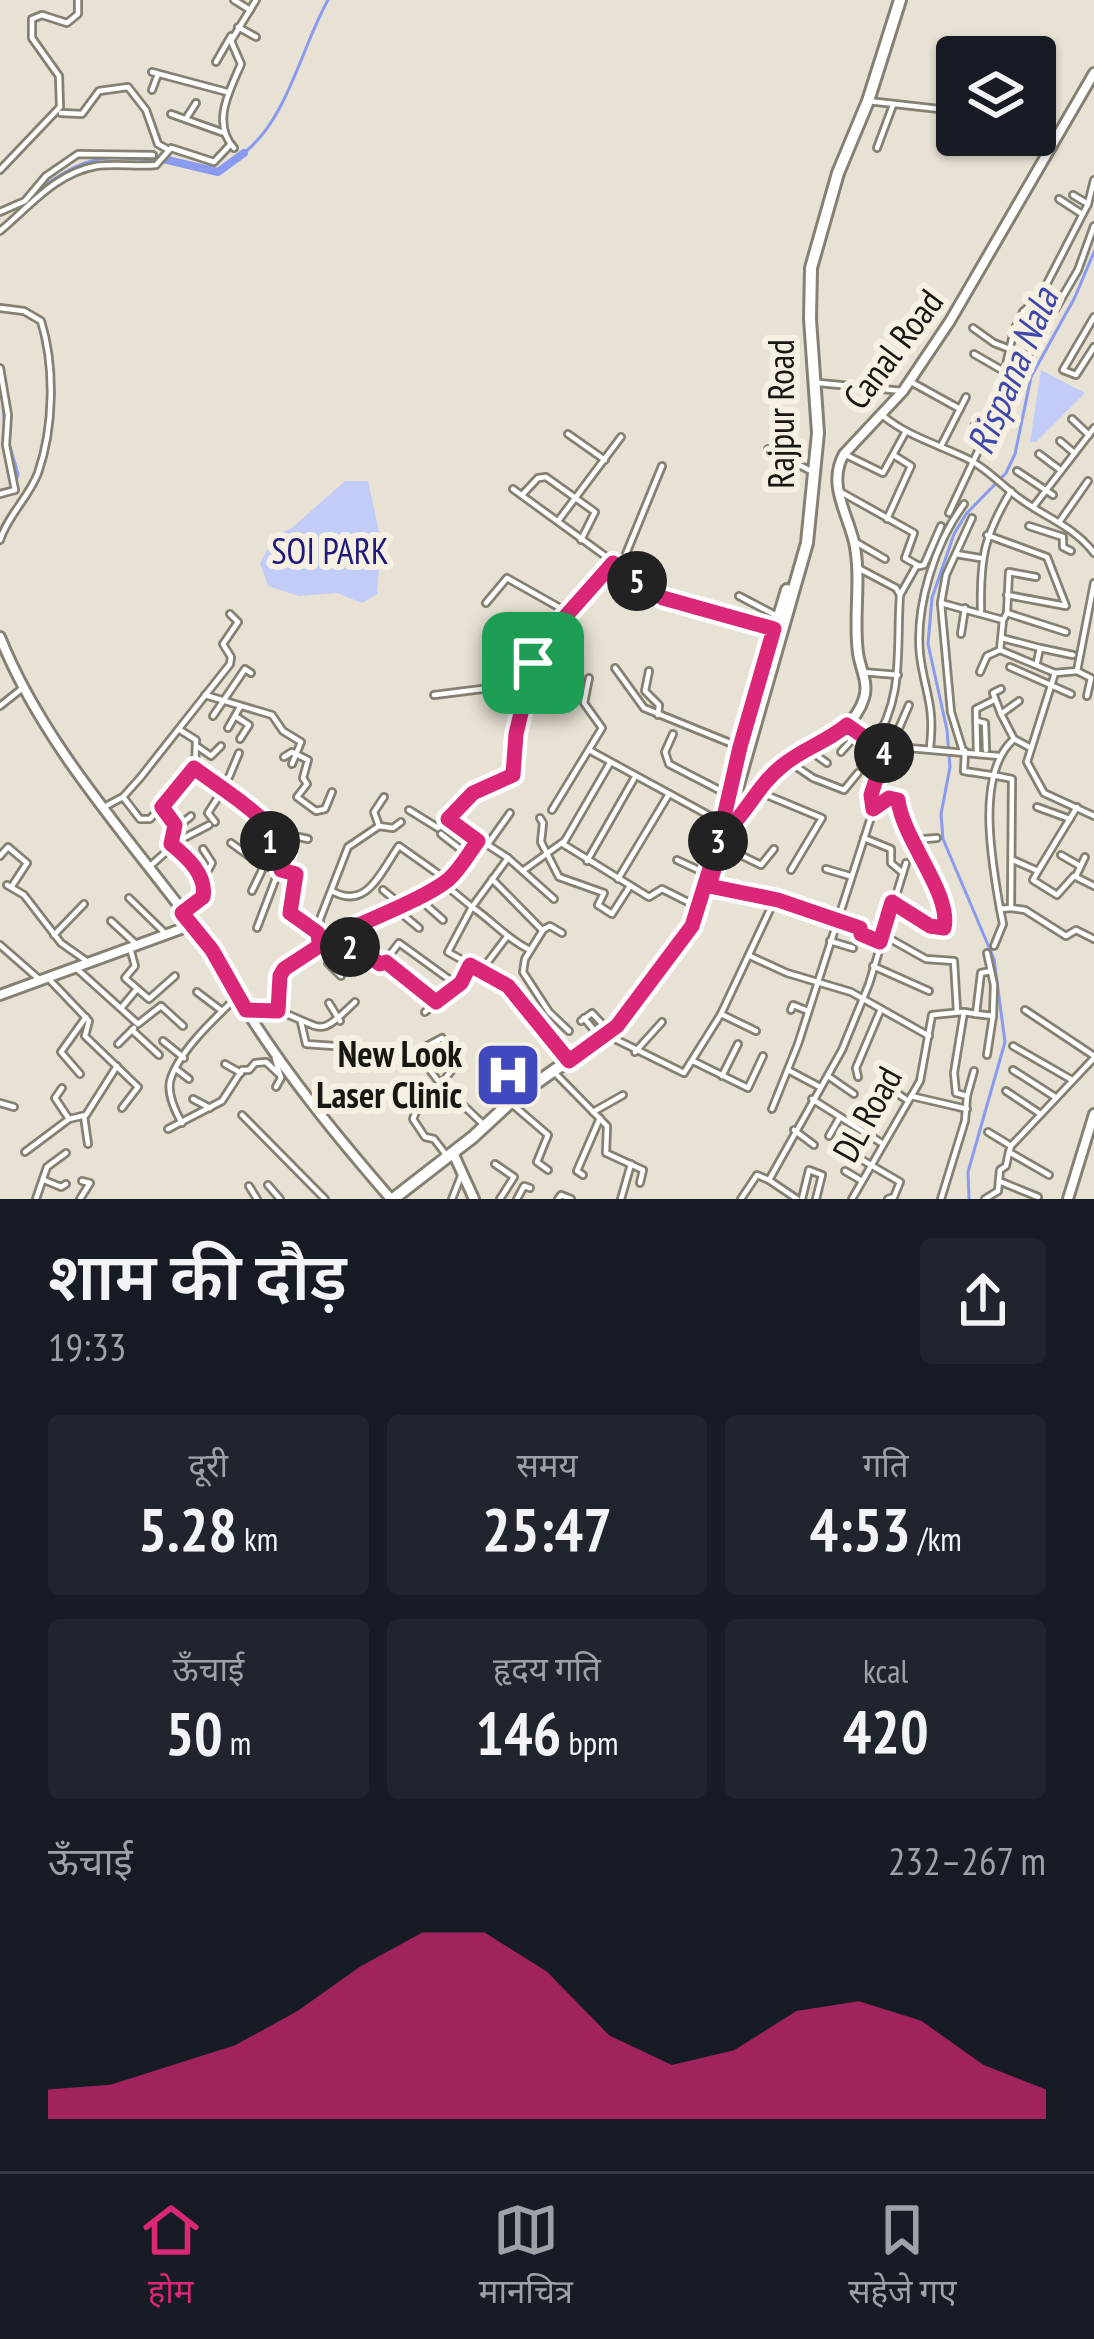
<!DOCTYPE html>
<html lang="hi">
<meta charset="utf-8">
<style>
:root{--surface:#171b24;--page:#20242c;--text:#f1f3f6;--muted:#9ea1a6;--line:#363941;--accent:#db2777}
body{margin:0;font-family:"PT Sans Narrow","Noto Sans Devanagari",sans-serif;background:var(--page);color:var(--text);height:100vh;display:flex;flex-direction:column;font-size:45px;white-space:nowrap}
*{box-sizing:border-box;margin:0}
p{font-size:39px;color:var(--muted)}
.icon{flex:none;width:66px;height:66px;fill:none;stroke:currentColor;stroke-width:2;stroke-linecap:round;stroke-linejoin:round}
.map{position:relative;height:1199px;overflow:hidden}
.details{display:flex;flex-direction:column;background:var(--surface);flex:1}
.details>*{flex:none}
.tools{position:absolute;left:936px;top:36px;display:grid;gap:24px}
.tools a{display:grid;place-items:center;width:120px;height:120px;border-radius:12px;background:var(--surface);box-shadow:0 3px 9px #0004;font-size:60px}
.pin{position:absolute;display:grid;place-items:center;width:102px;height:102px;color:#fff;margin:-51px;border-radius:24px;box-shadow:0 6px 18px #0006}
.km{position:absolute;width:60px;height:60px;margin:-30px;border-radius:50%;background:#222;color:#fff;font-size:33px;line-height:60px;text-align:center}
.round{display:grid;place-items:center;flex:none;width:126px;height:126px;border-radius:12px;background:var(--page)}
.head{display:flex;align-items:center;justify-content:space-between;height:204px;padding:0 48px}
h1{font-size:66px;font-weight:600;line-height:90px}
.stats{display:grid;grid-template-columns:repeat(3,1fr);gap:18px;height:204px;padding:12px 48px}
.stats div{display:grid;align-content:center;border-radius:12px;background:var(--page);text-align:center}
.stats b{font-size:60px;font-weight:600}
.stats small{font-size:33px;font-weight:400}
.stats p{font-size:33px}
.chart{height:336px;padding:24px 48px}
.chart p{display:flex;justify-content:space-between}
.chart svg{width:100%;height:216px;margin-top:12px;fill:var(--accent);opacity:.7}
.tabs{display:flex;justify-content:space-around;align-items:center;height:168px;border-top:3px solid var(--line);background:var(--surface);font-size:33px;color:var(--muted)}
.tabs a{display:grid;justify-items:center;gap:6px}
.tabs .on{color:var(--accent)}
.map>svg:first-child{display:block}
</style>
<div class="map">
<svg width="1094" height="1199" viewBox="0 0 1094 1199">
<rect width="100%" height="100%" fill="#e8e2d4"/>
<g fill="#c1ccf8">
<polygon points="1041,370 1085,393 1036,442 1030,442"/>
<polygon points="345,481 368,481 379,531 369,556 379,567 377,594 362,603 337,593 299,596 268,586 260,563 275,535 292,528"/>
</g>
<g fill="none" stroke-linecap="round" stroke-linejoin="round">
<g stroke="#899aef" stroke-width="3">
<path d="M244 153C288 118 301 48 328 0"/>
<path d="M36 191C59 176 81 159 110 158 127 157 143 161 161 159"/>
<polyline points="2,392 5,430"/>
<polyline points="8,440 18,474 16,482"/>
<polyline points="969,1199 968,1172 1005,1042 994,959 943,839 941,814 950,767 947,730 928,644 932,598 954,534 966,514 1006,473 1015,454 1031,377 1075,297 1094,252"/>
</g>
<polyline stroke="#899aef" stroke-width="8" points="163,159 218,172 244,153"/>
<g stroke="#848072" stroke-width="10">
<g id="minor">
<polyline points="234,0 250,10"/>
<polyline points="238,27 256,37"/>
<polyline points="216,62 231,36"/>
<polyline points="152,72 227,92"/>
<polyline points="152,90 158,74"/>
<polyline points="868,101 957,111"/>
<polyline points="61,113 82,114 99,91 128,87 146,110 158,144 167,149"/>
<polyline points="171,114 224,133"/>
<polyline points="187,117 196,103"/>
<polyline points="1035,128 1053,137"/>
<path d="M234 148C211 123 230 90 241 64L231 41 256 0"/>
<polyline points="877,148 893,105"/>
<polyline points="0,170 60,107 59,76 32,38 32,19 42,15 67,23 78,14 78,0"/>
<polyline points="1073,195 1088,204"/>
<polyline points="1059,199 1082,214"/>
<polyline points="0,212 25,201 46,176 78,154 153,155"/>
<path d="M0 231C30 206 56 173 96 166 116 163 136 167 156 165L171 148 214 162 230 145"/>
<path d="M0 308 24 311 41 321C55 366 54 427 38 473 29 497 8 515 0 540"/>
<polyline points="1023,312 1043,322"/>
<polyline points="1094,317 1063,370 1076,375 1094,347"/>
<polyline points="973,328 994,343 1028,356 1022,371"/>
<polyline points="974,354 1000,369"/>
<polyline points="1028,356 1078,270 1094,226"/>
<polyline points="0,368 8,415 6,445 15,490 0,494"/>
<polyline points="819,383 903,391"/>
<polyline points="913,383 960,409"/>
<path d="M882 415C907 436 937 444 966 458 987 468 1001 485 1019 498 1044 517 1074 526 1094 553"/>
<polyline points="1072,419 1089,435"/>
<polyline points="974,426 987,432"/>
<polyline points="568,434 605,460"/>
<polyline points="1060,441 1073,452"/>
<polyline points="941,446 966,397"/>
<polyline points="768,449 809,470"/>
<polyline points="844,454 883,473 905,433"/>
<polyline points="1039,454 1059,469"/>
<polyline points="1017,471 1053,495"/>
<polyline points="513,489 663,598 771,628"/>
<polyline points="839,491 914,533 905,558 919,566 924,565 941,526"/>
<polyline points="522,495 538,478 546,477 595,512 581,540"/>
<polyline points="1034,506 1094,428"/>
<polyline points="949,513 994,417 1014,330 1023,312 1041,295 1088,204 1094,180"/>
<polyline points="972,518 946,575 941,603 1003,620 1007,613 1009,572 1036,577"/>
<polyline points="887,519 911,466 895,456"/>
<polyline points="558,521 621,437"/>
<polyline points="1060,521 1088,481"/>
<polyline points="1029,526 1063,537"/>
<polyline points="987,535 1047,557 1066,606 1007,595"/>
<polyline points="1063,540 1063,547 1071,551"/>
<polyline points="854,541 885,559"/>
<polyline points="956,554 980,558"/>
<polyline points="621,566 662,466"/>
<path d="M860 569 896 588 900 595C896 648 905 698 873 744"/>
<polyline points="900,595 917,565"/>
<polyline points="739,596 779,617"/>
<polyline points="486,603 507,578 569,613"/>
<polyline points="941,603 951,712 963,751"/>
<path d="M981 610C980 558 984 536 1011 491"/>
<polyline points="1007,613 1066,632"/>
<polyline points="961,634 965,608"/>
<polyline points="1002,638 1040,648 1037,662"/>
<polyline points="1040,648 1073,655"/>
<polyline points="1000,650 1055,673 1077,671 1094,583"/>
<polyline points="1010,667 1071,694"/>
<polyline points="615,668 644,708 740,747"/>
<polyline points="649,671 645,691 659,705 658,715"/>
<polyline points="1077,671 1091,678 1087,696"/>
<polyline points="862,672 898,675"/>
<polyline points="980,672 987,656 1000,650 1003,620"/>
<polyline points="1055,673 1027,762 1044,793 1094,816"/>
<polyline points="205,695 272,715 283,731 301,742 292,764"/>
<polyline points="434,695 482,689 525,693"/>
<polyline points="0,706 24,687"/>
<polyline points="1001,714 993,693 1001,689"/>
<polyline points="213,716 245,669 251,673"/>
<polyline points="235,716 249,725 240,739"/>
<polyline points="977,721 985,723 986,750"/>
<polyline points="847,725 885,752"/>
<polyline points="228,728 240,707"/>
<polyline points="180,730 196,740 195,770 215,782 227,795 251,807 274,832 269,839 272,851 263,857 249,856 231,843"/>
<polyline points="673,734 665,752 669,764 727,794"/>
<polyline points="1014,739 1001,714 1019,701"/>
<polyline points="893,742 909,705"/>
<polyline points="198,747 211,756 221,746"/>
<path d="M930 748C935 704 925 694 920 655 915 606 935 543 964 504"/>
<polyline points="589,750 721,822"/>
<polyline points="809,750 827,763"/>
<path d="M965 751 964 771C980 774 997 775 1012 779L1011 908 1000 909C992 863 975 773 1014 739L1029 747"/>
<polyline points="841,752 858,733"/>
<polyline points="885,752 893,742 909,748 999,756"/>
<polyline points="977,752 976,709 994,700"/>
<polyline points="284,757 292,752 308,760 303,778 307,784 297,797 316,811 325,809 332,792"/>
<polyline points="788,761 813,778 844,790 858,773"/>
<polyline points="610,763 563,844 649,897 662,889 698,907"/>
<polyline points="861,765 875,746"/>
<polyline points="219,786 229,777 239,753"/>
<polyline points="757,791 822,818 791,870"/>
<polyline points="123,797 140,819 150,819 194,768"/>
<polyline points="106,806 123,797 140,778 230,664 231,657 223,644 238,622 230,614"/>
<polyline points="162,807 175,825 171,844 204,882 203,897 182,913"/>
<polyline points="1037,807 1070,819"/>
<polyline points="873,809 889,798 898,800"/>
<path d="M409 810 438 828 473 793 513 775C516 760 514 744 517 729 531 647 562 623 613 563"/>
<polyline points="552,810 602,728 584,703 589,678"/>
<polyline points="540,818 543,823 541,842 559,877 604,893 598,905 612,914 630,886"/>
<polyline points="448,819 508,858 554,899"/>
<polyline points="215,822 208,813 222,791"/>
<polyline points="379,826 374,812 384,797"/>
<polyline points="175,829 191,816"/>
<polyline points="441,834 468,855"/>
<polyline points="172,837 184,838 209,825"/>
<polyline points="864,838 891,849 891,863 903,873"/>
<polyline points="912,840 937,838"/>
<polyline points="488,844 510,813"/>
<polyline points="722,846 761,865 774,849"/>
<polyline points="203,849 212,863 203,880"/>
<polyline points="1061,855 1080,866"/>
<polyline points="0,856 8,847 27,863 12,886"/>
<path d="M508 858 472 907C494 922 507 939 530 950"/>
<polyline points="677,860 707,874"/>
<polyline points="1013,860 1038,871 1077,807"/>
<polyline points="587,861 635,777"/>
<polyline points="148,868 167,851"/>
<polyline points="826,869 850,876"/>
<polyline points="281,870 288,842 299,837 308,839"/>
<polyline points="524,870 563,842"/>
<polyline points="1038,871 1033,880 1057,895 1074,876 1094,886"/>
<polyline points="1076,876 1085,857"/>
<polyline points="492,879 542,930 550,926 562,933"/>
<polyline points="618,879 669,794"/>
<polyline points="444,884 472,907 448,952 508,986 569,1061"/>
<polyline points="7,885 24,895 61,943 88,962"/>
<polyline points="709,886 778,900 860,928 861,934 880,942"/>
<polyline points="383,890 400,904"/>
<polyline points="252,891 264,866 296,874 290,913 318,933"/>
<path d="M332 891C367 911 381 871 399 846L447 880"/>
<polyline points="416,896 443,920"/>
<polyline points="129,898 166,934"/>
<path d="M893 902 930 926 945 927C951 889 899 840 898 794"/>
<polyline points="1011,908 1025,910 1066,936 1076,930 1094,939"/>
<polyline points="396,909 419,928"/>
<polyline points="111,921 137,945"/>
<polyline points="257,928 279,870"/>
<polyline points="543,930 525,959 523,972 549,1012 569,1031"/>
<polyline points="54,935 84,904"/>
<polyline points="336,935 354,950 360,949 382,965 399,943 457,985 469,967"/>
<polyline points="885,936 926,959 954,961 957,1011"/>
<polyline points="328,939 334,950 328,963 341,976"/>
<polyline points="830,941 853,948"/>
<polyline points="319,942 320,919 348,847 379,826 393,828 401,822"/>
<polyline points="0,945 40,980"/>
<polyline points="994,946 1003,924 1000,909"/>
<polyline points="130,948 135,966 125,978 149,999 175,976"/>
<polyline points="750,956 787,973 851,992 929,1036"/>
<polyline points="386,962 436,1002"/>
<polyline points="873,966 929,991"/>
<polyline points="76,968 138,1024 161,1006 183,1026"/>
<polyline points="481,971 506,938"/>
<polyline points="48,978 89,1021 85,1036 138,1087 122,1108"/>
<polyline points="197,992 222,1011"/>
<polyline points="329,1003 340,1021"/>
<polyline points="122,1007 137,989"/>
<polyline points="246,1010 278,1011 280,976 288,965 319,943 444,884 478,840"/>
<polyline points="791,1010 793,1005 808,1011"/>
<polyline points="1025,1010 1094,1056"/>
<path d="M278 1011C325 1027 316 1040 355 1002"/>
<polyline points="425,1012 458,985"/>
<polyline points="721,1014 756,1031"/>
<polyline points="976,1014 993,1016 994,985 987,953"/>
<polyline points="584,1018 598,1035"/>
<polyline points="581,1021 592,1013 606,1028"/>
<polyline points="301,1022 306,1044 348,1047"/>
<polyline points="132,1030 159,1055"/>
<polyline points="613,1038 684,1073 721,1014 775,899"/>
<polyline points="163,1041 184,1058"/>
<polyline points="118,1044 134,1028"/>
<polyline points="1013,1046 1072,1080"/>
<polyline points="416,1052 439,1082 485,1126"/>
<polyline points="635,1052 662,1022"/>
<polyline points="987,1055 993,1016"/>
<polyline points="275,1058 281,1078 276,1087"/>
<polyline points="693,1061 748,1088 763,1056"/>
<polyline points="397,1062 442,1038 458,1062 441,1084"/>
<polyline points="225,1064 241,1073"/>
<polyline points="176,1069 189,1079"/>
<polyline points="788,1070 820,1087"/>
<polyline points="1013,1070 1055,1097"/>
<polyline points="555,1073 607,1126 606,1153 643,1170 640,1183"/>
<polyline points="80,1074 61,1052 86,1017"/>
<polyline points="722,1076 738,1044"/>
<polyline points="828,1076 854,1094"/>
<polyline points="858,1077 856,1068 881,1009"/>
<polyline points="882,1083 907,1100"/>
<polyline points="62,1088 55,1098 69,1119"/>
<polyline points="1006,1091 1039,1113"/>
<polyline points="424,1093 413,1119 425,1137 434,1139 447,1156"/>
<polyline points="911,1096 967,1109"/>
<polyline points="967,1096 974,1071"/>
<polyline points="193,1099 210,1108"/>
<polyline points="812,1099 883,1144"/>
<polyline points="0,1103 14,1107"/>
<polyline points="513,1105 548,1135 537,1162 548,1170"/>
<polyline points="772,1109 798,1044 872,814 871,795 885,752"/>
<polyline points="593,1112 623,1095"/>
<polyline points="242,1115 325,1199"/>
<polyline points="84,1116 88,1144"/>
<path d="M182 1123C175 1111 166 1091 171 1078 181 1049 216 1017 238 996"/>
<polyline points="168,1129 222,1101 242,1070 249,1070 255,1063 266,1062 279,1074"/>
<polyline points="794,1130 814,1145"/>
<polyline points="988,1132 1011,1146"/>
<polyline points="829,1136 840,1117"/>
<polyline points="25,1152 69,1119 86,1115 117,1066"/>
<polyline points="852,1154 900,1182 894,1197 888,1199"/>
<polyline points="495,1164 514,1177 500,1199"/>
<polyline points="845,1171 862,1181"/>
<polyline points="583,1175 577,1171 600,1118"/>
<polyline points="1049,1175 1009,1152 1011,1146 1094,1058"/>
<polyline points="44,1180 61,1187 66,1184"/>
<polyline points="999,1181 1038,1197"/>
<polyline points="268,1185 280,1199"/>
<polyline points="249,1186 257,1199"/>
<polyline points="36,1199 47,1167 66,1153"/>
<polyline points="80,1199 90,1183 82,1181"/>
<polyline points="452,1199 461,1176"/>
<polyline points="517,1199 524,1186 530,1188"/>
<polyline points="558,1199 561,1195 571,1199"/>
<polyline points="621,1199 631,1164"/>
<polyline points="741,1199 757,1175 769,1180"/>
<polyline points="797,1199 769,1180 842,1050 869,984 906,863"/>
<polyline points="802,1199 809,1170 822,1175 816,1199"/>
<polyline points="852,1199 920,1081 932,1015 962,1012"/>
<polyline points="941,1199 965,1121 967,1096 956,1093 954,1073 964,1012 976,1014 981,973 991,971"/>
<polyline points="985,1199 998,1191 1000,1170 1006,1166 1009,1152"/>
</g>
</g>
<g stroke="#848072" stroke-width="14">
<g id="tertiary">
<path d="M0 637C45 750 139 849 210 947 224 967 233 990 246 1010 289 1078 339 1139 391 1199"/>
<path d="M728 831C748 809 761 779 787 761 814 742 853 735 864 698 869 683 860 668 858 653 853 616 862 579 854 542 847 512 827 484 844 454L903 391 950 321 1094 73"/>
<polyline points="0,995 192,925"/>
<polyline points="454,1155 474,1199"/>
</g>
</g>
<g stroke="#848072" stroke-width="14">
<polyline id="secondary" points="1068,1199 1094,1114"/>
</g>
<g stroke="#848072" stroke-width="16">
<g id="primary">
<polyline points="747,722 787,590"/>
<polyline points="725,830 807,543 818,433 810,319 811,268 838,173 868,101 900,0"/>
<polyline points="393,1199 473,1137 515,1098 617,1026 693,926 720,836"/>
</g>
</g>
<use href="#minor" stroke="#fff" stroke-width="4.5"/>
<use href="#tertiary" stroke="#fff" stroke-width="8"/>
<use href="#secondary" stroke="#fff" stroke-width="8"/>
<use href="#primary" stroke="#fff" stroke-width="10"/>
</g>
<g fill="none" stroke-linecap="round" stroke-linejoin="round">
<g stroke="#fff" stroke-width="24">
<path id="route" d="M533 663 516 734 513 775 473 793 448 819 478 841C469 853 461 868 449 879 426 899 351 927 319 943L318 933 290 913 296 874 281 870 288 844 272 847 269 838 273 830C249 805 221 788 194 768L162 807 175 825 171 844C187 857 207 875 203 897L182 913 212 950 246 1010 278 1011 280 976 284 969 336 935 355 951 360 950 380 964 386 962 436 1002 461 983 470 965 508 986 569 1061 617 1026 692 926 720 836H724L709 886 778 900 860 928 861 934 880 942 892 902 930 926 944 928C952 894 903 840 898 800L889 798 873 809 871 795 885 752 847 725C827 742 802 749 782 766 759 784 747 812 726 832L721 830 740 747 774 629 663 598 613 563 557 626 533 663"/>
</g>
<use href="#route" stroke="#db2777" stroke-width="15"/>
</g>
<defs>
<g id="hospital-square" transform="scale(3.45)"><rect x="-9" y="-9" width="18" height="18" rx="4" fill="#4149be" stroke="#f5f0e1"/><path d="M-5-5h3v3.5h4V-5h3V5h-3V1.5h-4V5h-3Z" fill="#fff"/></g>
</defs>
<g fill-rule="evenodd">
<use href="#hospital-square" x="508" y="1075"/>
</g>
<g text-anchor="middle" stroke-width="12" stroke-linejoin="round" paint-order="stroke">
<g font-size="36" fill="#191712" stroke="#f5f0e1">
<text transform="translate(893 349) rotate(-53)" y="13">Canal Road</text>
<text transform="translate(781 414) rotate(-90)" y="13">Rajpur Road</text>
<text transform="translate(867 1114) rotate(-61)" y="13">DL Road</text>
</g>
<g font-size="36" fill="#1e197a" stroke="#f5f0e1">
<text x="330" y="564">SOI PARK</text>
</g>
<g font-size="36" font-weight="bold" fill="#191712" stroke="#f5f0e1" text-anchor="end">
<text x="462" y="1067">New Look<tspan x="462" dy="41">Laser Clinic</tspan></text>
</g>
<g font-size="39" font-style="italic" fill="#3f48aa" stroke="#f5f0e1">
<text transform="translate(1012 371) rotate(-67)" y="14">Rispana Nala</text>
</g>
</g>
</svg>
<div class="tools">
<a><svg class="icon" aria-label="layers" viewBox="0 0 24 24"><path d="M12 4l9 5-9 5-9-5zM3 14l9 5 9-5"/></svg></a>
</div>
<div class="pin" style="left:533px;top:663px;background:#1e9e55"><svg class="icon" aria-label="arrive" viewBox="0 0 24 24"><path d="M6 21V4h12l-3 4 3 4H6"/></svg></div>
<b class="km" style="left:270px;top:841px">1</b>
<b class="km" style="left:350px;top:947px">2</b>
<b class="km" style="left:718px;top:841px">3</b>
<b class="km" style="left:884px;top:753px">4</b>
<b class="km" style="left:637px;top:581px">5</b>
</div>
<section class="details">
<div class="head"><div><h1>शाम की दौड़</h1><p>19:33</p></div><a class="round"><svg class="icon" aria-label="share" viewBox="0 0 24 24"><path d="M12 15V3M7 8l5-5 5 5M5 13v7h14v-7"/></svg></a></div>
<div class="stats">
<div><p>दूरी</p><b>5.28<small> km</small></b></div>
<div><p>समय</p><b>25:47</b></div>
<div><p>गति</p><b>4:53<small> /km</small></b></div>
</div>
<div class="stats">
<div><p>ऊँचाई</p><b>50<small> m</small></b></div>
<div><p>हृदय गति</p><b>146<small> bpm</small></b></div>
<div><p>kcal</p><b>420</b></div>
</div>
<div class="chart"><p><span>ऊँचाई</span>232–267 m</p>
<svg viewBox="0 0 160 44" preserveAspectRatio="none"><path d="M0 44V38L10 37L20 33L30 29L40 22L50 13L60 6L70 6L80 14L90 27L100 33L110 30L120 22L130 20L140 24L150 33L160 38V44z"/></svg>
</div>
</section>
<nav class="tabs">
<a class="on"><svg class="icon" aria-label="home" viewBox="0 0 24 24"><path d="M3 11l9-7 9 7M6 9v11h12V9"/></svg>होम</a>
<a><svg class="icon" aria-label="map" viewBox="0 0 24 24"><path d="M3 6l6-2 6 2 6-2v14l-6 2-6-2-6 2zM9 4v14M15 6v14"/></svg>मानचित्र</a>
<a><svg class="icon" aria-label="saved" viewBox="0 0 24 24"><path d="M7 4h10v16l-5-4-5 4z"/></svg>सहेजे गए</a>
</nav>
